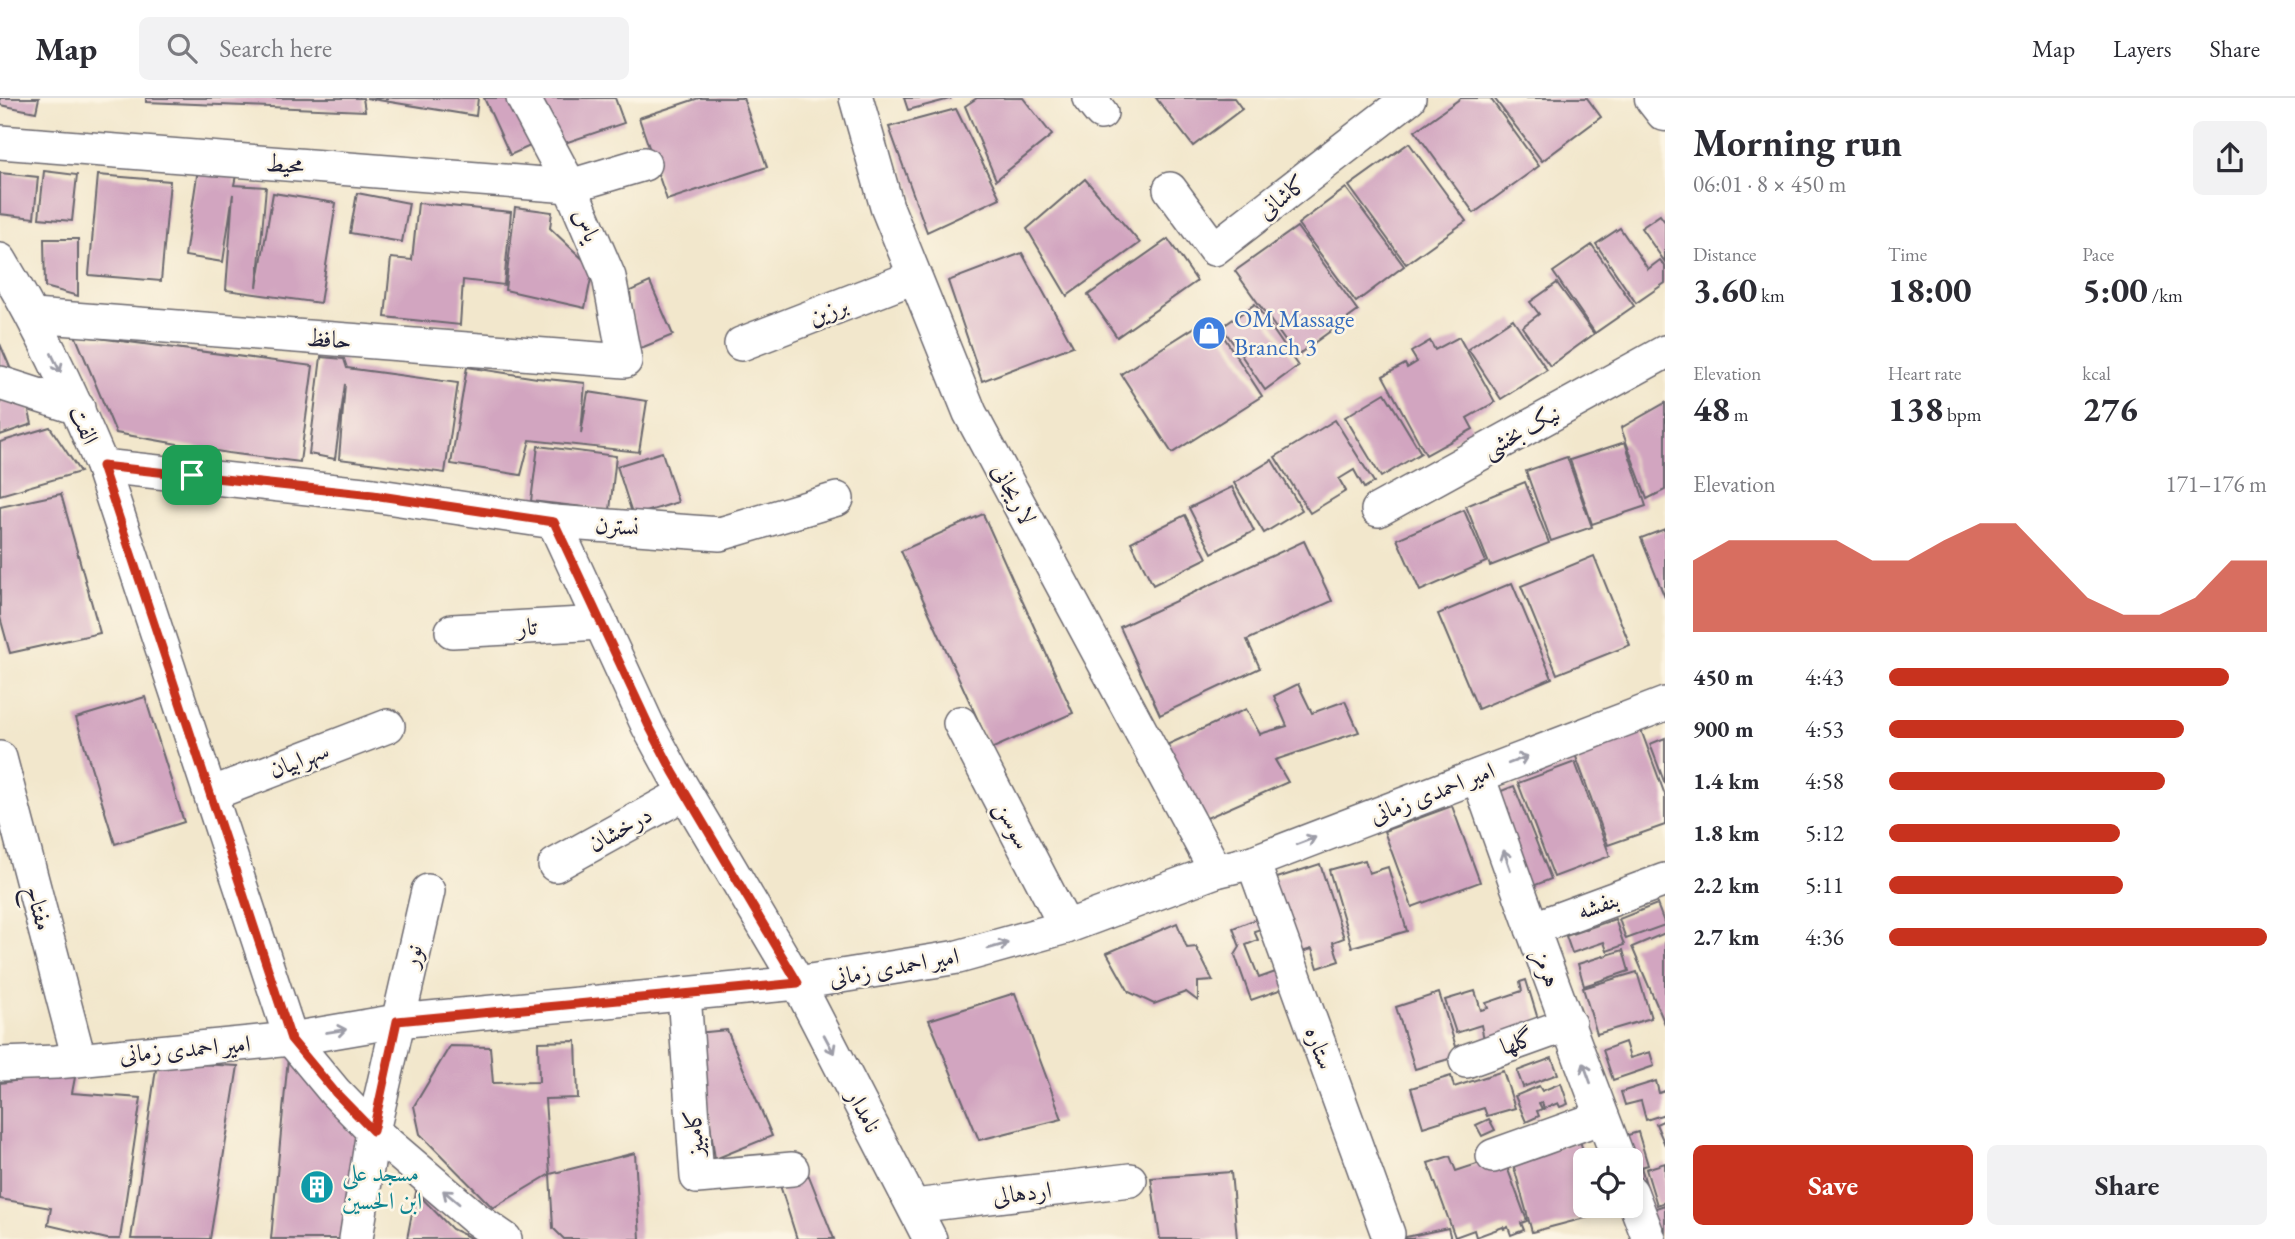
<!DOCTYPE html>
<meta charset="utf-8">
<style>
:root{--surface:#fff;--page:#f2f2f3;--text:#2b2b33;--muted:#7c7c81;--line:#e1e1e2;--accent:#c8321e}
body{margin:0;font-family:"EB Garamond",Amiri,serif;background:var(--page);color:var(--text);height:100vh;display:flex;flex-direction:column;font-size:26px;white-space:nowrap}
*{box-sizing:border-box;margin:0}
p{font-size:23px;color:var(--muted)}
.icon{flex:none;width:38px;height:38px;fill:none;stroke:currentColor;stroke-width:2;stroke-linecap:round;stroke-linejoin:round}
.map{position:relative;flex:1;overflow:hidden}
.sheet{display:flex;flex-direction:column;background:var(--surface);width:630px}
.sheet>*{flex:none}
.fabs{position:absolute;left:1573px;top:1050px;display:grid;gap:14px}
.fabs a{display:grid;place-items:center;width:70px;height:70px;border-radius:10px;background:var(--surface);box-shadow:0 4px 10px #0003;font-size:35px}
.pin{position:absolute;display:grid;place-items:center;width:60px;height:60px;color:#fff;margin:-30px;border-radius:14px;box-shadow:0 4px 10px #0006}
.round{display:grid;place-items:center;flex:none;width:74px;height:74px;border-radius:10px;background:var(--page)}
.headline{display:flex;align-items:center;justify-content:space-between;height:119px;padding:0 28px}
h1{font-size:38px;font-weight:700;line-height:52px}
.stats{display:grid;grid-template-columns:repeat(3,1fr);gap:10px;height:119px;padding:7px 28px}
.stats div{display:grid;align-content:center}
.stats b{font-size:35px;font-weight:700}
.stats small{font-size:19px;font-weight:400}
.stats p{font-size:19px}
.chart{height:196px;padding:14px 28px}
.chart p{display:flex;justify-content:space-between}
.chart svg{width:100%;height:126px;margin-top:7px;fill:var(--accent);opacity:.7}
.button{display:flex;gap:14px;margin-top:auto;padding:14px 28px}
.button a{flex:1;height:80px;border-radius:10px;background:var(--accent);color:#fff;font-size:28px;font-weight:700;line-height:80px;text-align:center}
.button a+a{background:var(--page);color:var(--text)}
ul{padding:0 28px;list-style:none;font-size:23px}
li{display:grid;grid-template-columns:112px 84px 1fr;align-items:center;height:52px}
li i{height:18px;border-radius:9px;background:var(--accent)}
header{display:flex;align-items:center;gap:42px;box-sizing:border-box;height:98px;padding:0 35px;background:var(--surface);border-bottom:2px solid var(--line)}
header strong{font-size:33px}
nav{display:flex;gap:38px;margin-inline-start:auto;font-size:24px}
.search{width:490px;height:63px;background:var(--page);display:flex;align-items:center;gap:18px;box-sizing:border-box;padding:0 24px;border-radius:10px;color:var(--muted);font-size:26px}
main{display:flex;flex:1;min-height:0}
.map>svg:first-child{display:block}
</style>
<header>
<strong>Map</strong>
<div class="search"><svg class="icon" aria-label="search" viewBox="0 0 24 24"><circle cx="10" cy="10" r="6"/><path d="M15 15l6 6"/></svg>Search here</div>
<nav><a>Map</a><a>Layers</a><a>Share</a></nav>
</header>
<main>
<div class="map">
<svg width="1665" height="1141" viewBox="0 0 1665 1141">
<rect width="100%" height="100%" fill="#fcf5e5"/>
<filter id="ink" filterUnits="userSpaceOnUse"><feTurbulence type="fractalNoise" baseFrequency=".0143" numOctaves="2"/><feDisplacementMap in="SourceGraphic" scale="14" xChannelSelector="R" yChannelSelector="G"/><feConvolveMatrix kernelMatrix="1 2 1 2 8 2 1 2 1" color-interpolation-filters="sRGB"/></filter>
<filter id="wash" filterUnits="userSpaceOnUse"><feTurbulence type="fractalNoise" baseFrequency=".00686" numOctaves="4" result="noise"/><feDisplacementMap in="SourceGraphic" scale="28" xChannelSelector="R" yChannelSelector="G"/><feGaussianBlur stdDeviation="1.57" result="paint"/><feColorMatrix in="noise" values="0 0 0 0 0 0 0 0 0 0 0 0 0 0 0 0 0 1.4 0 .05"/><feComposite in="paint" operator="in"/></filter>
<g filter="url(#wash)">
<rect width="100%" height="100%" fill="#f2e7cc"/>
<g id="blocks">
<g fill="#d2a5c0">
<polygon points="0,0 39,0 36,14 0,7"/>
<polygon points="146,0 363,0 365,13 146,4"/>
<polygon points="366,0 478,0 476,18"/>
<polygon points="484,0 516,0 537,45 510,57"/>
<polygon points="539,0 615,0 624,25 556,48"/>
<polygon points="699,0 743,0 767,69 667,102 639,20"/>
<polygon points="904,0 949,0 950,1 908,12"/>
<polygon points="977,0 1023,0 1052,37 996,82 965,8"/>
<polygon points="1156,0 1234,0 1242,11 1193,48"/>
<polygon points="1461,0 1490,0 1539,68 1474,115 1415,33"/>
<polygon points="1494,0 1587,0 1601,19 1542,63"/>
<polygon points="956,11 1000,100 927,134 889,29"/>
<polygon points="1409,45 1466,123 1406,166 1349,88"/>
<polygon points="198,71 236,77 234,87 266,89 257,189 273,95 336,105 320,205 226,192 233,96 223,164 185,158"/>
<polygon points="44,73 77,77 72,123 39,120"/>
<polygon points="0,75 38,79 34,120 0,116"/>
<polygon points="98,77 170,83 161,183 89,177"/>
<polygon points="1085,81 1140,145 1067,198 1027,131"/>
<polygon points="1346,90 1404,168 1356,204 1298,126"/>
<polygon points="357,95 409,105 402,144 350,135"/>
<polygon points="418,105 511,114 504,187 463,182 460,227 385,219 391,160 412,162"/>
<polygon points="515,109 552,114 550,130 593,171 585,210 505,192"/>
<polygon points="1660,117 1665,124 1665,164 1641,130"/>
<polygon points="1297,129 1358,213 1296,258 1235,173"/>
<polygon points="1620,130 1648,171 1660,162 1665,168 1665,185 1636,205 1596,146"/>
<polygon points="44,141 78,141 78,198 45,189"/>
<polygon points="1168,141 1197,183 1117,239 1088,197"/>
<polygon points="1592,147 1634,208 1595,235 1553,174"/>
<polygon points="1022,155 1073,248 982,283 948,183"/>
<polygon points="650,184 673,237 636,252 630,193"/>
<polygon points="1557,185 1594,236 1550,268 1522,229 1539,216 1530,204"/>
<polygon points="1255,206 1298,268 1265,292 1222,229"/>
<polygon points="1211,219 1262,298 1172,355 1121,276"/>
<polygon points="1513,221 1547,272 1501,301 1468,251"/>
<polygon points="75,237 313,268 300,364 228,355 116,335"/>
<polygon points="1459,239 1495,304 1467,320 1473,331 1426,357 1383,278 1405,266 1407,270 1417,264 1411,254 1430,243 1435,252"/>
<polygon points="0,246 12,274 0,269"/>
<polygon points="321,259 344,261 347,270 458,285 445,375 339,361 345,286 335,361 309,356"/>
<polygon points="467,269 537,280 585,285 581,336 588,294 647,303 639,354 530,342 521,377 451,366"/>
<polygon points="1385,295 1421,355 1381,379 1345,319"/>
<polygon points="0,302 28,309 32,326 0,337"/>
<polygon points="1665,305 1665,392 1647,401 1621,330"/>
<polygon points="1335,322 1374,384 1364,390 1354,372 1339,381 1346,393 1310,415 1275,359"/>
<polygon points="50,329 80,374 0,397 0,344"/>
<polygon points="1625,344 1646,408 1592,426 1570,362"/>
<polygon points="538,348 616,358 610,412 531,403"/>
<polygon points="662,354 678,404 633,418 617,368"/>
<polygon points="1567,359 1592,429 1551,443 1526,373"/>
<polygon points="1272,362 1302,412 1264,435 1234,385"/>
<polygon points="1525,384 1549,445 1490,468 1466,408"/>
<polygon points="1232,389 1254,433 1212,455 1189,410"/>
<polygon points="61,396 100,535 10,555 0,519 0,409"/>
<polygon points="1464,412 1486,464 1420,493 1397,441"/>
<polygon points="983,416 1073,615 991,651 901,453"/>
<polygon points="1185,417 1207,460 1153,487 1131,444"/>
<polygon points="1665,431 1665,500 1641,440"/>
<polygon points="1304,443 1332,503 1247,542 1260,570 1160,617 1120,529"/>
<polygon points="1594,458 1630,547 1557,576 1521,488"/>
<polygon points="1512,485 1552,580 1478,611 1438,516"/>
<polygon points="1298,586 1312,615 1345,603 1359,634 1275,662 1288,684 1200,723 1160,650 1246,611 1260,636 1287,628 1274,598"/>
<polygon points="145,599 184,724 115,746 76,620"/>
<polygon points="1641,632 1665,697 1665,727 1608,747 1575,656"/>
<polygon points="1665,640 1665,686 1650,646"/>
<polygon points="1575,664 1610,758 1554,779 1518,685"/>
<polygon points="1514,688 1551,781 1515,795 1478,702"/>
<polygon points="1452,708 1480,784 1412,809 1384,733"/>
<polygon points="1365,762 1369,775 1388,769 1407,833 1352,849 1329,772"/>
<polygon points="1320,766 1344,840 1333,844 1339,863 1318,870 1312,851 1291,857 1268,783"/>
<polygon points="1657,806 1665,827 1626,841 1619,821"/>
<polygon points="1266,817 1270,828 1254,833 1258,842 1246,847 1259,880 1295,867 1302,884 1251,902 1235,857 1240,849 1233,830"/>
<polygon points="1615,821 1624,847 1607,853 1604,844 1572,855 1566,838"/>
<polygon points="1177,825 1187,850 1196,849 1213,883 1198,884 1198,903 1186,894 1154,906 1129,894 1107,855"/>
<polygon points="1665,835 1665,926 1632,849"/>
<polygon points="1623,852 1629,873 1584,888 1578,866"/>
<polygon points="1637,874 1651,920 1597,936 1583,890"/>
<polygon points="1526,882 1541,931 1485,946 1481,927 1456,935 1445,902 1475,893 1481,912 1488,910 1486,905 1522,893 1520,884"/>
<polygon points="1015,895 1062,1021 979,1042 929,922"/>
<polygon points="1439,895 1459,958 1415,971 1396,909"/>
<polygon points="727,932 772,1038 715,1061 697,935"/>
<polygon points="576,943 578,1000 545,1001 550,1076 493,1110 420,1036 414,1008 450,948 490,949 493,985 539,984 538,944"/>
<polygon points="1625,944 1630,960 1650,954 1654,968 1613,982 1603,952"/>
<polygon points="289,949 368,1037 350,1141 271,1141"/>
<polygon points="1552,960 1558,976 1523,989 1517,973"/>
<polygon points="157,964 238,968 210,1141 131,1141"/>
<polygon points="1503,973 1515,1010 1487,1018 1484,1010 1423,1029 1411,990 1451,978 1454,989"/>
<polygon points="76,974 72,995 141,1000 120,1141 107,1141 48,1127 51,1110 0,1101 0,985"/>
<polygon points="1656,983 1659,995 1665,993 1665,1016 1646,1022 1641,1003 1625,1007 1621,994"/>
<polygon points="1561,985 1568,1006 1560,1009 1558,1005 1544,1011 1542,1004 1539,1005 1542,1011 1537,1013 1539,1018 1526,1024 1515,998 1539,988 1542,993"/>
<polygon points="1489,1021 1495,1032 1482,1038 1476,1027"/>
<polygon points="1665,1022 1665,1047 1656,1026"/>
<polygon points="1638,1034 1648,1067 1641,1069 1653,1111 1665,1107 1665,1141 1631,1108 1631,1062 1601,1045"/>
<polygon points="1580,1043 1586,1062 1586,1108 1598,1108 1600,1116 1532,1134 1512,1062"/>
<polygon points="635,1055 640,1141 564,1141 553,1130 550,1076"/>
<polygon points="1450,1058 1456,1073 1483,1064 1504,1061 1527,1123 1521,1125 1524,1132 1511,1137 1508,1129 1504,1131 1503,1129 1476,1139 1474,1132 1455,1139 1428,1065"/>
<polygon points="1665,1065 1665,1104 1657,1107 1646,1071"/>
<polygon points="1231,1074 1237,1141 1160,1141 1151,1080"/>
<polygon points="809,1078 834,1141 797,1141 779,1084"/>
<polygon points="416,1094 452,1131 473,1141 407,1141"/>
<polygon points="1448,1130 1451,1141 1401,1141 1401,1140"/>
</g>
</g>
</g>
<g filter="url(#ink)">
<use href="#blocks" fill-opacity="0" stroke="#6b676e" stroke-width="2"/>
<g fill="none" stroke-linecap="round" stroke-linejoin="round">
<g stroke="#6b676e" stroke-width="36">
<g id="minor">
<polyline points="856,0 887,109 970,315 1216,773"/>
<polyline points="1089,0 1101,15"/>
<polyline points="0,44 570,88 644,66"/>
<polyline points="1170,91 1214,151 1409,0"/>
<path d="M0 162C40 228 72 297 102 368L291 941 335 994 373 1033 356 1141"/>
<polyline points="33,218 625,263 609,179 570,88 523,0"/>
<polyline points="741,246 914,179"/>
<polyline points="0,285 78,310"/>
<polyline points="102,368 373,397 554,424 720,436 837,401"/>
<polyline points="1378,412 1665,254"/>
<polyline points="554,424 648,628 673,674 798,885 930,1141"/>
<polyline points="452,533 601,525"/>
<polyline points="960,625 1066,829"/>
<polyline points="0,660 79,961"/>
<path d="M1478 678C1523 806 1570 935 1619 1062"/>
<polyline points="211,696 388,628"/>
<polyline points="1253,764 1388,1136"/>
<polyline points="555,767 685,695"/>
<polyline points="428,793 373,1033 476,1121 505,1141"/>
<polyline points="1532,831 1665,782"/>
<polyline points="684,896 697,1079 792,1071"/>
<polyline points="1466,963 1569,926"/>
<polyline points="0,966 56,964 291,941 397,923 798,885 958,859 1066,829 1216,773 1253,764 1665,606"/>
<polyline points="1493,1058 1602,1019"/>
<polyline points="1631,1094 1649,1141"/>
<polyline points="914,1108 1130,1082"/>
</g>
</g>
<g stroke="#6b676e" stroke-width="41">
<polyline id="major" points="1654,0 1665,14"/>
</g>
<use href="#minor" stroke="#fff" stroke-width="33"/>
<use href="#major" stroke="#fff" stroke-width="38"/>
</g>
<defs><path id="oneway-shaft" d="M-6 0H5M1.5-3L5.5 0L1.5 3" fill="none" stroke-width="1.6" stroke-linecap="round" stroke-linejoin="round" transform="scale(1.75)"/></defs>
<g stroke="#9c9ca7">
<use href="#oneway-shaft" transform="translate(56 265) rotate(64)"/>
<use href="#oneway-shaft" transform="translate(1518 662) rotate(-21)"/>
<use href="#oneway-shaft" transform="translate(1306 743) rotate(-21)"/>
<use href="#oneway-shaft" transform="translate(1507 762) rotate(-109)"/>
<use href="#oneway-shaft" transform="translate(998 848) rotate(-16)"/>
<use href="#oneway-shaft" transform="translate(336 933) rotate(-9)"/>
<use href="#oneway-shaft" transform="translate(829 946) rotate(62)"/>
<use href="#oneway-shaft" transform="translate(1587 975) rotate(-110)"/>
<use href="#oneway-shaft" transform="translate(451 1099) rotate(-140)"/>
</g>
</g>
<g fill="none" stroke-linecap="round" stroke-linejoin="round" filter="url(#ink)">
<g stroke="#fff" stroke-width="14">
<polygon id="route" points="102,368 373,397 554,424 649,628 673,674 798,885 397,923 373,1033 335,994 291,941"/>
</g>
<use href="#route" stroke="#c8321e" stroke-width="9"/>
</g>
<defs>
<g id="shop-disc" transform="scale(1.75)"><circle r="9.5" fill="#3f7fe0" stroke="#fcf5e5"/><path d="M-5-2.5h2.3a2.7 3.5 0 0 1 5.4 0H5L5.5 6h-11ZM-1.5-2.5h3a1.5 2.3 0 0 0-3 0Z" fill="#fff"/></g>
<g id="building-disc" transform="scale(1.75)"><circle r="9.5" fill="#0f9aa8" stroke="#fcf5e5"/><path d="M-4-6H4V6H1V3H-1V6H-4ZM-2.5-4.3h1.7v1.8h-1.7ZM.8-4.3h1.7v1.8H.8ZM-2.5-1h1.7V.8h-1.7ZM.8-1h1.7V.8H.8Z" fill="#fff"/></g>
</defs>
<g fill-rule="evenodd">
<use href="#shop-disc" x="1209" y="235"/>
<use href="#building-disc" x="317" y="1089"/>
</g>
<g text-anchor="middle" stroke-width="5" stroke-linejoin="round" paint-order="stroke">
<g font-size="24" fill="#22223b" stroke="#fcf5e5">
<text transform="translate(285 66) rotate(4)" y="8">محیط</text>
<text transform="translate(1282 99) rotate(-38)" y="8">کاشانی</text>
<text transform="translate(587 127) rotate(67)" y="8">یاس</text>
<text transform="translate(828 213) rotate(-21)" y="8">برزین</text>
<text transform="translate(329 241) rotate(4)" y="8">حافظ</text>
<text transform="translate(84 327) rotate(67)" y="8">الفت</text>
<text transform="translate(1521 333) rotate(-29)" y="8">نیک بخشی</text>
<text transform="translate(1014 396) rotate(62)" y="8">لاریجانی</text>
<text transform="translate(617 428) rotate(4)" y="8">نسترن</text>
<text transform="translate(527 529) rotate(-3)" y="8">تار</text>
<text transform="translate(299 662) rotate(-21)" y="8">سهرابیان</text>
<text transform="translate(1432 695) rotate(-21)" y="8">امیر احمدی زمانی</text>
<text transform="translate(1013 727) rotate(63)" y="8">سوسن</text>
<text transform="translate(620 731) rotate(-29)" y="8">درخشان</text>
<text transform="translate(1598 807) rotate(-20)" y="8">بنفشه</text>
<text transform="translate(39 810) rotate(75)" y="8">مفتاح</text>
<text transform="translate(412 858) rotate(-77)" y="8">نور</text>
<text transform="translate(894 869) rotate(-10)" y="8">امیر احمدی زمانی</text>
<text transform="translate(1547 870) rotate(69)" y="8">هرمز</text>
<text transform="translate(1517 944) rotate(-19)" y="8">گلها</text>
<text transform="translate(1320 950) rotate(70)" y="8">ستاره</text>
<text transform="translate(185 951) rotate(-5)" y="8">امیر احمدی زمانی</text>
<text transform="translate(864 1013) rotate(62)" y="8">نامدار</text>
<text transform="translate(694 1035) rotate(-94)" y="8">کامبیز</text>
<text transform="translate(1022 1095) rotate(-7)" y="8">اردهالی</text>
</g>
<g font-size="24" fill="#366cbe" stroke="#fcf5e5" text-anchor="start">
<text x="1234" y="229">OM Massage<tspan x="1234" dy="28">Branch 3</tspan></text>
</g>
<g font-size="24" fill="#0d838f" stroke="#fcf5e5" text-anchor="start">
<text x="342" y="1083">مسجد علی<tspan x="342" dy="28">ابن الحسین</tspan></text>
</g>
</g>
</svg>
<div class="fabs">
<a><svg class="icon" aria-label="locate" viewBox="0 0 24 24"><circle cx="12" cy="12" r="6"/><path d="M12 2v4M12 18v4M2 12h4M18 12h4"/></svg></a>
</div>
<div class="pin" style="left:192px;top:377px;background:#1e9e55"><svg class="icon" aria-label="arrive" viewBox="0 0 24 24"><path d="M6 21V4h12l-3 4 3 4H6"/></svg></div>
</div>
<section class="sheet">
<div class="headline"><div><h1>Morning run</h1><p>06:01 · 8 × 450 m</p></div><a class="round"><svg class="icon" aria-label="share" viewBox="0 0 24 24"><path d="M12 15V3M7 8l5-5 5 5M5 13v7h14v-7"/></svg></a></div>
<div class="stats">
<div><p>Distance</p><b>3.60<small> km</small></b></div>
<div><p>Time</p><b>18:00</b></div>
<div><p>Pace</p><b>5:00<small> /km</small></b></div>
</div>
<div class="stats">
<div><p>Elevation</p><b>48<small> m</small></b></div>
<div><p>Heart rate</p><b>138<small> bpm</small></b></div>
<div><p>kcal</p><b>276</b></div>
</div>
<div class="chart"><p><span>Elevation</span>171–176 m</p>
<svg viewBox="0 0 160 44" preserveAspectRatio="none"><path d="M0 44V19L10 12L20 12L30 12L40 12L50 19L60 19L70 12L80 6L90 6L100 19L110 32L120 38L130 38L140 32L150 19L160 19V44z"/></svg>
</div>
<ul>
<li><b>450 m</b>4:43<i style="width:90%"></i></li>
<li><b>900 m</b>4:53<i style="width:78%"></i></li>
<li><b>1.4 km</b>4:58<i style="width:73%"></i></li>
<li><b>1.8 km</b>5:12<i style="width:61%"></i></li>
<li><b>2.2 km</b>5:11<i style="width:62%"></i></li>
<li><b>2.7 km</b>4:36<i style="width:100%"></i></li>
</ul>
<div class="button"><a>Save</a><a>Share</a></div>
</section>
</main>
